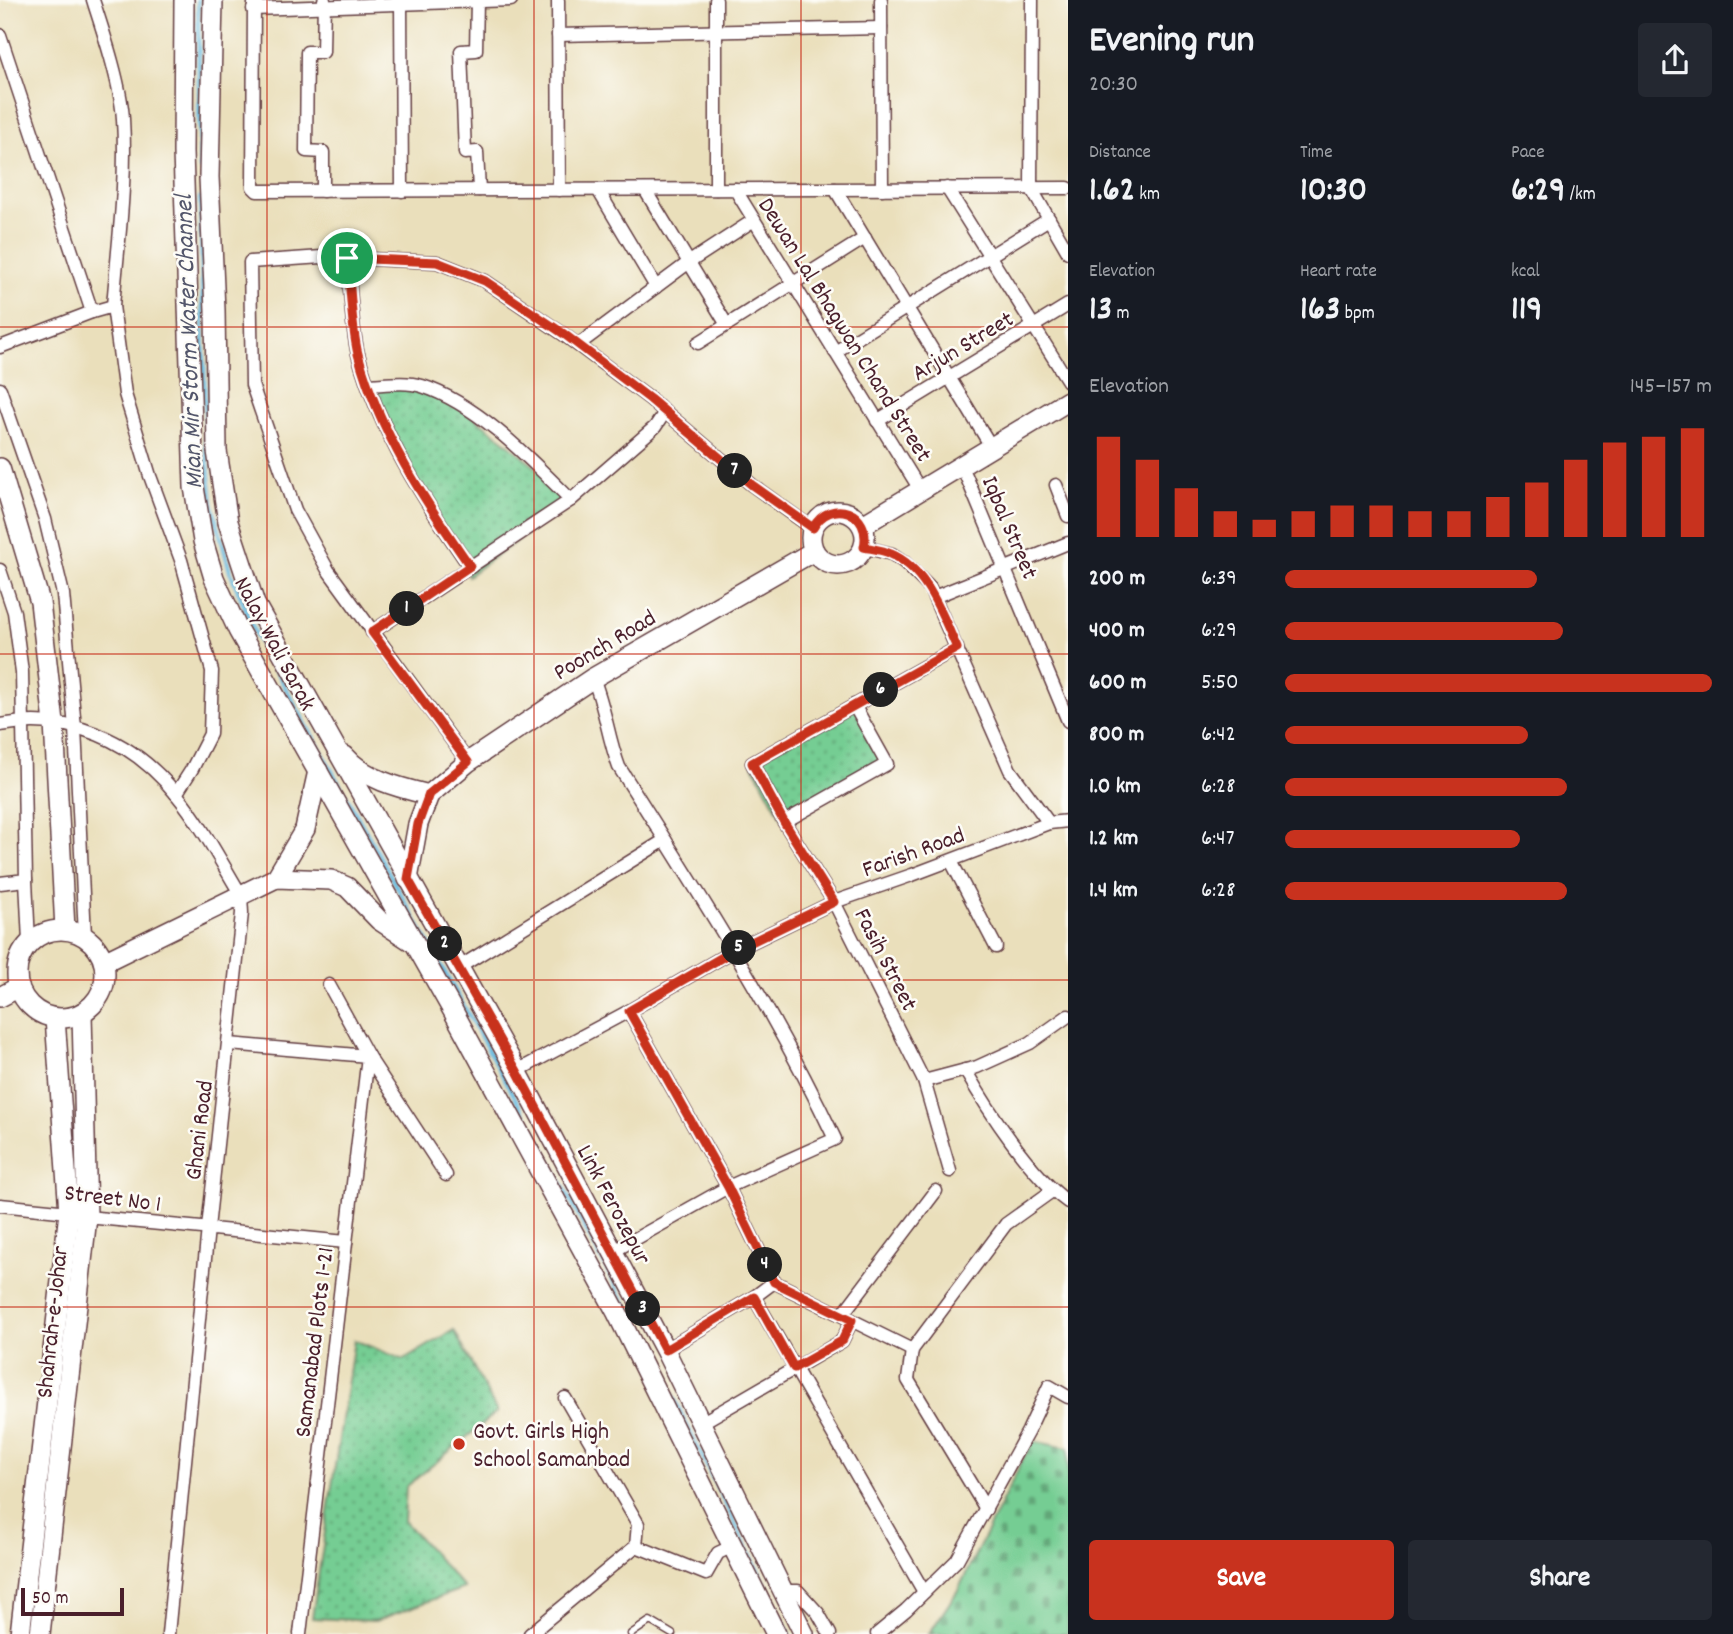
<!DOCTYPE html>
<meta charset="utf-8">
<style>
:root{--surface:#171b24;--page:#242831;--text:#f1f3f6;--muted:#9ea1a6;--accent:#c8321e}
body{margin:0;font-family:Dekko,sans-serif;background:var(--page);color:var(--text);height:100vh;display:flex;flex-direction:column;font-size:26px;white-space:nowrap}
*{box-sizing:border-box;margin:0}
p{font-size:23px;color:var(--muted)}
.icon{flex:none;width:38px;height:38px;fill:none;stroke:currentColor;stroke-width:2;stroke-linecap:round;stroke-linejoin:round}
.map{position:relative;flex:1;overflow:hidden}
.drawer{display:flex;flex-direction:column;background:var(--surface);width:665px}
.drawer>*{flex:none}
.scale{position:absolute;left:21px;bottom:18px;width:103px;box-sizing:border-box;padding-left:7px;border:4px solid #4a1f2b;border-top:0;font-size:19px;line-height:24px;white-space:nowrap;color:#4a1f2b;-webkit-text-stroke:5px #fdfcf7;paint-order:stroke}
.pin{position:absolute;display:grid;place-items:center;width:60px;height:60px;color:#fff;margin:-30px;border:4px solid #fff;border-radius:50%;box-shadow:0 2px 7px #0007}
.km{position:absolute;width:35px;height:35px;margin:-18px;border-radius:50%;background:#222;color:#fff;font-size:19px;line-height:35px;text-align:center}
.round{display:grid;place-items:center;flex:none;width:74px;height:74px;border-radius:7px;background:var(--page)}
.headline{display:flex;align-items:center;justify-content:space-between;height:119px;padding:0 21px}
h1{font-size:38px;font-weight:800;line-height:52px}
.figures{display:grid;grid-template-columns:repeat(3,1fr);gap:10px;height:119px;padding:7px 21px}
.figures div{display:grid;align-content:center}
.figures b{font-size:35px;font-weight:800}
.figures small{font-size:19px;font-weight:400}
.figures p{font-size:19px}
.chart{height:196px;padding:14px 21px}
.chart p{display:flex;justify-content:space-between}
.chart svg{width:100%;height:126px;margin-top:7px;stroke:var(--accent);stroke-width:6}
.action{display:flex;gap:14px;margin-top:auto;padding:14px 21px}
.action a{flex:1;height:80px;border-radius:7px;background:var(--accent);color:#fff;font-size:28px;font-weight:800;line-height:80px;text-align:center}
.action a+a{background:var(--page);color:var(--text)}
ul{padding:0 21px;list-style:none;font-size:23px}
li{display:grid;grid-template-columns:112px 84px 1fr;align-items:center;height:52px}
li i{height:18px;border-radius:9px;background:var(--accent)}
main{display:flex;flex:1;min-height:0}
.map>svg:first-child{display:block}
</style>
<main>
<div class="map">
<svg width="1068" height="1634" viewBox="0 0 1068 1634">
<defs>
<pattern id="grass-dots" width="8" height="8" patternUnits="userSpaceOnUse" patternTransform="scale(1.75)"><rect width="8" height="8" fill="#75cd93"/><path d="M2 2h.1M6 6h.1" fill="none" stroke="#62a678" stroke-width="1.8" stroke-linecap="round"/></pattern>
<pattern id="cemetery-stones" width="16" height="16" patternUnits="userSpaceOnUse" patternTransform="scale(1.75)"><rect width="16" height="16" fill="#75cd93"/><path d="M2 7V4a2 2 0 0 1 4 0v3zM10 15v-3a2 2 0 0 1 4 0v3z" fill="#62a678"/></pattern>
</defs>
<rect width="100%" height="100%" fill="#fdfcf7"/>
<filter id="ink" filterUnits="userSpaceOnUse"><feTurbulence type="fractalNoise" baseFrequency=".0143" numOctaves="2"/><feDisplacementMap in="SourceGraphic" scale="14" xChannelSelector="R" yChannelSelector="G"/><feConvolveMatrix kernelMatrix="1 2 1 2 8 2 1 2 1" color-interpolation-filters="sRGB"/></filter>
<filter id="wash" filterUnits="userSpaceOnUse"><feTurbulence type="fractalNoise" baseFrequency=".00686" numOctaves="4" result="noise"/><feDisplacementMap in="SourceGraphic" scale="28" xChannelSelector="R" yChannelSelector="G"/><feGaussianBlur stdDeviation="1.57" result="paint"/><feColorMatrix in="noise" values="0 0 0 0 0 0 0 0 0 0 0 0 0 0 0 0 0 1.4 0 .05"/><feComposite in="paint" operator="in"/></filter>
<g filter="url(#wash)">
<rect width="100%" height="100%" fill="#eadfbb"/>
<g fill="url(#grass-dots)" stroke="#60765f" stroke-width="2">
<path d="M370 386C386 387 404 386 419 389 466 400 536 469 573 500L468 576 386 427Z"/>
<polygon points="854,705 887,764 784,822 752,763"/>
<polygon points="454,1330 497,1412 406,1487 404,1521 464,1588 375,1621 312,1618 354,1340 404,1360"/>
</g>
<polygon fill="url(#cemetery-stones)" stroke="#60765f" stroke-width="2" points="1032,1441 1068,1448 1068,1634 929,1634 958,1590"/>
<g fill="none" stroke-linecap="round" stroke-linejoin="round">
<g stroke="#65bce2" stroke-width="4.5">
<polyline points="198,0 200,168"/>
<polyline points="200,198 206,446 212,504 230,571 257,637 532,1128 658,1366 789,1634"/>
</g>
</g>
</g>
<g filter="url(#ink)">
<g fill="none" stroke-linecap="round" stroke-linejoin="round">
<g stroke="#623c41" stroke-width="9">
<polyline id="service" points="631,1634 650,1621 672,1634"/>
</g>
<g stroke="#623c41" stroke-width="15">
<g id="minor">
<path d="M93 0C104 34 121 85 123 119 127 181 118 245 113 306"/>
<polyline points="254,0 253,187 257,191 1068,188"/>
<polyline points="401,0 402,191"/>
<polyline points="477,0 476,50 461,51 465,153 477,152 479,190"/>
<polyline points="558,0 559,190"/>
<polyline points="716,0 716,189"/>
<polyline points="881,0 882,189"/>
<polyline points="1032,0 1031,188 1068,252"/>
<polyline points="253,9 511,0"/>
<polyline points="0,35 92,312"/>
<polyline points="558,35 881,28"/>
<polyline points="947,188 1068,381"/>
<polyline points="735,189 921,491"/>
<polyline points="835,189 992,448"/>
<polyline points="598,190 656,287"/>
<polyline points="645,190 727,325"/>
<polyline points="323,191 323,152 306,151 307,52 323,52 324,0"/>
<path d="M347 258C351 288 351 325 358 354 380 434 424 500 470 567"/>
<polyline points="698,343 865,238"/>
<polyline points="578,345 688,263 754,220"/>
<polyline points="0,347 92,312 113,306 125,394 150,476 181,560 212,671 210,734 192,769 176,794"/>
<polyline points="835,352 1049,219"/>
<path d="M369 385C387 384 405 381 422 386 478 404 530 459 571 500"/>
<polyline points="0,389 45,519 63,594 75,728 85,936"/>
<polyline points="877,421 1068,305"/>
<polyline points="962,466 1068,721"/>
<polyline points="1056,485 1068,516"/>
<polyline points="864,547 892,554 904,562 930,588 1010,770 1049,823"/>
<polyline points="0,570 14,612 22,672 26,880 0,883"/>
<polyline points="934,597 1068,543"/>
<polyline points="372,632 571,500 655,427 665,412"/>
<path d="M593 678C605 707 608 738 619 767 696 888 774 1010 835 1139L728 1187 612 1252"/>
<path d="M0 725C70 713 132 739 177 795 202 825 221 862 241 895L242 913 208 1228 168 1634"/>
<polyline points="468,762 328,570 295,510 252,385 250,262 322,257 437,262 485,281 563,334 650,399 752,485 812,528"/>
<polyline points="784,822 887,764 854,705"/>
<polyline points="951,861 996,947"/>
<polyline points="26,880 29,942"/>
<polyline points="458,968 665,840"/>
<polyline points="329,985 368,1056 446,1175"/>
<polyline points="629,1011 728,1187 774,1282 754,1297 924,1592"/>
<polyline points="229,1044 368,1056 300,1634"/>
<path d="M965 1070C988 1110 1031 1176 1068 1202"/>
<polyline points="517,1071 629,1011 733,951 834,902 912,875 1049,823 1068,821"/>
<polyline points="924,1081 977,1067 1030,1043 1068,1016"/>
<polyline points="950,1171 924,1081 834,902 784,822 752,763 957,648"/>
<polyline points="0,1205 69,1212 87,1217 346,1242"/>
<polyline points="774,1282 912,1350"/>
<polyline points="842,1315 936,1191"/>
<polyline points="665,1350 754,1297"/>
<polyline points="701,1423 842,1341 852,1320"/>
<polyline points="986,1509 908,1380 912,1350 1006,1224 1052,1191"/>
<polyline points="636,1546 706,1574 718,1553 733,1546"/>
<polyline points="784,1591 798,1591 818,1613 830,1634"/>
<polyline points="530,1634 636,1546 638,1524 565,1398"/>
<polyline points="877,1634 906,1610 957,1560 1028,1431 1049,1386 1068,1397"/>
</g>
</g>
<g stroke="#623c41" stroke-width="22">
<g id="secondary">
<polyline points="184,0 183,152 194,487 203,541 214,578 238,630 453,1011 617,1313 776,1634"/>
<polyline points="213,0 209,177 215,310 217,451 228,522 255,604 517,1071 665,1350 804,1634"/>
<polyline points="0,468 40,602 54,723 65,929"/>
<circle cx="838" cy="538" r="27"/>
<polyline points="863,525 1068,401"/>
<path d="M345 756C365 780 401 788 429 795"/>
<polyline points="276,878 305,829 318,771"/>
<polyline points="408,879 418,824 429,795 468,762 593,678 814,551"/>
<circle cx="61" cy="974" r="44"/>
<polyline points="104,962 276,878 331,880 347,887 379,920 411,941"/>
<polyline points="0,997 19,987"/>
<polyline points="20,1634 69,1212 55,1018"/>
<polyline points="40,1634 87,1217 82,1014"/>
</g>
</g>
<use href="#service" stroke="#fff" stroke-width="6"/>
<use href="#minor" stroke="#fff" stroke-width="12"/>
<use href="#secondary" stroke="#fff" stroke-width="19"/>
</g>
</g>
<g fill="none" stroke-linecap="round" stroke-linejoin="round" filter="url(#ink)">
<g stroke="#fff" stroke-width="14">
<path id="route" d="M347 258 437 262 485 281 564 334 650 399 752 485 813 528C831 496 872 512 864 547 873 549 883 550 891 554 927 569 942 615 957 648L752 763 784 822 834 902 733 951 629 1011 728 1187 774 1282 852 1320 842 1341 794 1368 754 1297 665 1350 517 1071 408 879 418 824 429 794 468 762 372 632 470 566C424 500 380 434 358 354 351 325 351 288 347 258Z"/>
</g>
<use href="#route" stroke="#c8321e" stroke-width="9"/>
</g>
<path fill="none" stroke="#c8321e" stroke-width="2" stroke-opacity="0.55" d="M267 0V1634M534 0V1634M801 0V1634M0 327H1068M0 654H1068M0 980H1068M0 1307H1068"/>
<circle fill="#c8321e" stroke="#fdfcf7" stroke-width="2.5" cx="459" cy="1444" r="7"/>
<g text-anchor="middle" stroke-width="5" stroke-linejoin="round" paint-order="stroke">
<g font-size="24" fill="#4a1f2b" stroke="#fdfcf7">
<text transform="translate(846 329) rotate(58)" y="8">Dewan Lal Bhagwan Chand Street</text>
<text transform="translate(962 345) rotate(-31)" y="8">Arjun Street</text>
<text transform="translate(1011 527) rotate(67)" y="8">Iqbal Street</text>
<text transform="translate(276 643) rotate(62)" y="8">Nalay Wali Sarak</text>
<text transform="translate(604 644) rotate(-31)" y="8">Poonch Road</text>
<text transform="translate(913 851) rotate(-20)" y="8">Farish Road</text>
<text transform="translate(887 959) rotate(63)" y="8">Fasih Street</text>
<text transform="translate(198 1130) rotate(-83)" y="8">Ghani Road</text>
<text transform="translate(113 1197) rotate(7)" y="8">Street No 1</text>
<text transform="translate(615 1204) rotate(62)" y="8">Link Ferozepur</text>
<text transform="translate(51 1322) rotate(-84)" y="8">Shahrah-e-Johar</text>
<text transform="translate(313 1342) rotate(-83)" y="8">Samanabad Plots 1-21</text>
</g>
<g font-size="24" fill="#4a1f2b" stroke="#fdfcf7" text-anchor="start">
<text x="473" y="1438">Govt. Girls High<tspan x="473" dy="28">School Samanbad</tspan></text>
</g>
<g font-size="26" font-style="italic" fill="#53566b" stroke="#fdfcf7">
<text transform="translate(187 342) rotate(-92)" y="9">Mian Mir Storm Water Channel</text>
</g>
</g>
</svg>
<div class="scale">50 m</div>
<div class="pin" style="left:347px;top:258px;background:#1e9e55"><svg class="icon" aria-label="arrive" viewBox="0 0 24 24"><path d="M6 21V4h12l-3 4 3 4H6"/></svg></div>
<b class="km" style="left:407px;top:609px">1</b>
<b class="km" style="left:445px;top:944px">2</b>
<b class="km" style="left:643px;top:1309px">3</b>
<b class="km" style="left:765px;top:1265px">4</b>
<b class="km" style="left:739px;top:948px">5</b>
<b class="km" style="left:881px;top:690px">6</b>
<b class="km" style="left:735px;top:471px">7</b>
</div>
<section class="drawer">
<div class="headline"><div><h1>Evening run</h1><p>20:30</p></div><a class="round"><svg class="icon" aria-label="share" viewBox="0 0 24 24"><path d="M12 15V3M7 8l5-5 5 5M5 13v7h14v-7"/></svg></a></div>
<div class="figures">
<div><p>Distance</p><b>1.62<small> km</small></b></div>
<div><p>Time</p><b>10:30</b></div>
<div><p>Pace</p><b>6:29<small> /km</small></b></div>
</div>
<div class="figures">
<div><p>Elevation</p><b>13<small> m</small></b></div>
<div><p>Heart rate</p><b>163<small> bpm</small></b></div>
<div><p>kcal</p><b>119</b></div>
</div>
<div class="chart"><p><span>Elevation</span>145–157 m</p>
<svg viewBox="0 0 160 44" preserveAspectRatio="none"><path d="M5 44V9M15 44V17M25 44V27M35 44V35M45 44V38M55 44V35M65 44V33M75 44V33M85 44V35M95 44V35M105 44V30M115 44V25M125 44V17M135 44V11M145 44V9M155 44V6"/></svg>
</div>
<ul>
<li><b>200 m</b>6:39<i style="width:59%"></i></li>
<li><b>400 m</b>6:29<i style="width:65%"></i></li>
<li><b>600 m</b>5:50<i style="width:100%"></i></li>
<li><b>800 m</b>6:42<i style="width:57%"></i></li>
<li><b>1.0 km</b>6:28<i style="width:66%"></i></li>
<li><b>1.2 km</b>6:47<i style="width:55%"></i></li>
<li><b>1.4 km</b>6:28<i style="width:66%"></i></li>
</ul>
<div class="action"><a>Save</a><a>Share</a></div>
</section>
</main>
